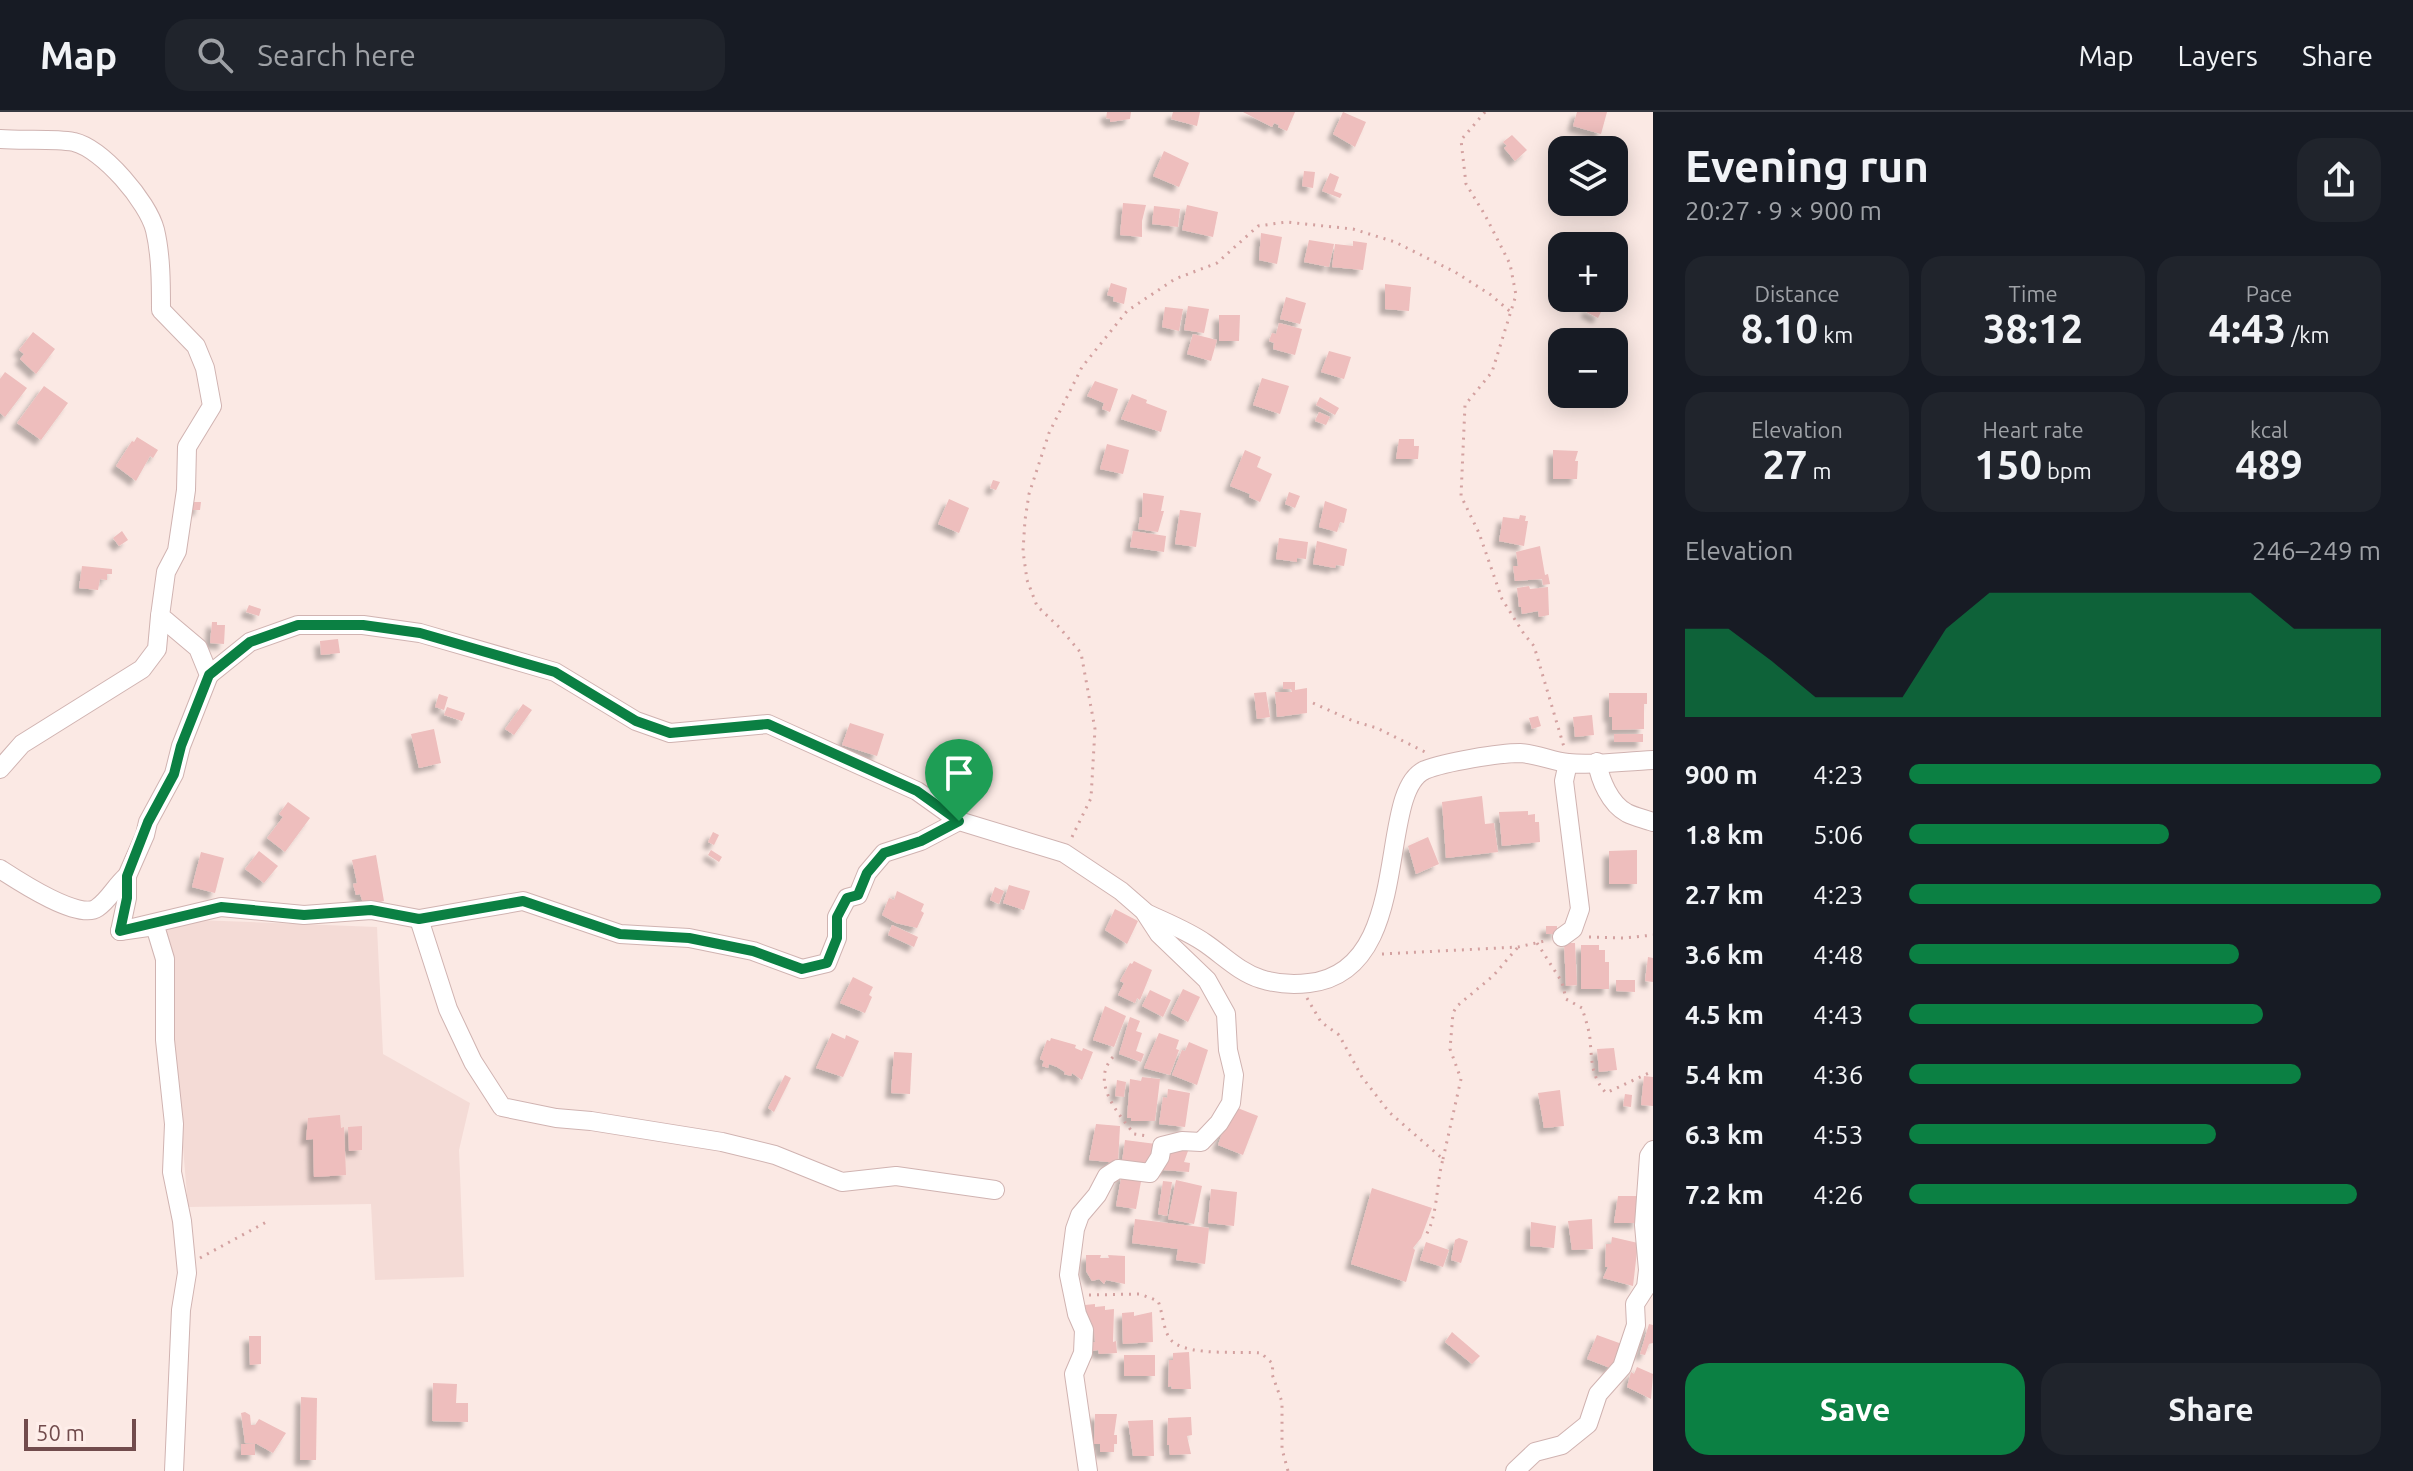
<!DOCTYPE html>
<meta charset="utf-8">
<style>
:root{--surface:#171b24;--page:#20242c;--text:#f1f3f6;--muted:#9ea1a6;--line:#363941;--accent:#0b8043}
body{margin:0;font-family:Ubuntu,sans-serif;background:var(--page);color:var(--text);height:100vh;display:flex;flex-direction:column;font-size:30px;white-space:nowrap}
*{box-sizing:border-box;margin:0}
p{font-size:26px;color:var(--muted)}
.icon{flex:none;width:44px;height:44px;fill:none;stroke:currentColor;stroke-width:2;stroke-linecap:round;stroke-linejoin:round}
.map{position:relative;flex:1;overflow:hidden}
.sheet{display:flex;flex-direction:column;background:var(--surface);width:760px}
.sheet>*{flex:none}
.controls{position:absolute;left:1548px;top:24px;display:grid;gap:16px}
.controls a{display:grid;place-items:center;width:80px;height:80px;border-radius:16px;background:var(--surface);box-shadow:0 4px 20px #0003;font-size:40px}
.scale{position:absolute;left:24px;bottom:20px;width:112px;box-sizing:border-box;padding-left:8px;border:4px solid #714b4c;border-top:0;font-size:22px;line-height:28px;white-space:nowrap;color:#714b4c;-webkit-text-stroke:6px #feeeea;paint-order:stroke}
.pin{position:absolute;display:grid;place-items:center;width:68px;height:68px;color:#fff;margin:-82px -34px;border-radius:50% 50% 50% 0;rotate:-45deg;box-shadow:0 0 8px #0007}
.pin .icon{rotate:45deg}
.round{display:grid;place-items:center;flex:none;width:84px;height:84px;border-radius:24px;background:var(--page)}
.overview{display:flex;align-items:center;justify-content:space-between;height:136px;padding:0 32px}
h1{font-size:44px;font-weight:700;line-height:60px}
.metrics{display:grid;grid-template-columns:repeat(3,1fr);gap:12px;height:136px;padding:8px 32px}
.metrics div{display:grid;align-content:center;border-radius:20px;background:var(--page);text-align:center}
.metrics b{font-size:40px;font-weight:700}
.metrics small{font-size:22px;font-weight:400}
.metrics p{font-size:22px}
.chart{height:224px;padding:16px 32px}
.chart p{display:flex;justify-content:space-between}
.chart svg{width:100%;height:144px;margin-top:8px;fill:var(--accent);opacity:.7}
.button{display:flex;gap:16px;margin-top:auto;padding:16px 32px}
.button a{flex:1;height:92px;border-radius:24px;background:var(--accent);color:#fff;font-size:32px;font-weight:700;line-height:92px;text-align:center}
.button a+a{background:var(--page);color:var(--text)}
ul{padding:0 32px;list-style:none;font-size:26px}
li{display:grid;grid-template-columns:128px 96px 1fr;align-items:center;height:60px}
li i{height:20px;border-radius:10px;background:var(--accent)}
header{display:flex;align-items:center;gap:48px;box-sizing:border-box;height:112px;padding:0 40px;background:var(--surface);border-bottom:2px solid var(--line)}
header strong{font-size:38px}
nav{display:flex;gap:44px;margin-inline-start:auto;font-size:28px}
.search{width:560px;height:72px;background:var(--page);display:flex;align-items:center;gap:20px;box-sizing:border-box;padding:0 28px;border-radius:24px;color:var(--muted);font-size:30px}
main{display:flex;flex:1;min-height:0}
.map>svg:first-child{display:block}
</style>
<header>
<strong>Map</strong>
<div class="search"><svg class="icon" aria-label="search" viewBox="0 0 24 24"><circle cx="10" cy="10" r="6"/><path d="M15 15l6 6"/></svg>Search here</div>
<nav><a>Map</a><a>Layers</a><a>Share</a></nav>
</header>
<main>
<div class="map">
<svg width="1653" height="1359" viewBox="0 0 1653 1359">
<defs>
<filter id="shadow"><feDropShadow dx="-5.5" dy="5.5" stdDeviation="2" flood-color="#0004"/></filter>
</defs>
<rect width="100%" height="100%" fill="#fbe9e4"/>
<polygon fill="#f4dbd6" points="171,807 377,815 383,942 470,991 459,1038 464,1165 375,1168 371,1092 188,1095 165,820"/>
<g fill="#eebebd" filter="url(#shadow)">
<polygon points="1107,0 1131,0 1130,7 1110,10 1110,7 1106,6"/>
<polygon points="1173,0 1200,0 1197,14 1171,7"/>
<polygon points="1243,0 1295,0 1287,19 1278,15 1279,13 1274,11 1272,15"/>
<polygon points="1343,0 1366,10 1355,35 1333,22"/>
<polygon points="1577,0 1607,0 1601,22 1573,14"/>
<polygon points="1512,23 1527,38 1515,49 1504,36 1507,34 1503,30"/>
<polygon points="1164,39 1189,51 1179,75 1153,64"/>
<polygon points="1304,59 1315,60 1313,76 1302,74"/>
<polygon points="1330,61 1339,65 1334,79 1342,82 1340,86 1322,79"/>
<polygon points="1123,91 1146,93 1142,109 1142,125 1120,123"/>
<polygon points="1187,93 1218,100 1213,125 1182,118"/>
<polygon points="1154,94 1180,97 1178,115 1152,112"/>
<polygon points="1261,121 1282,125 1277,152 1259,148"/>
<polygon points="1309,128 1334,132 1329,155 1304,150"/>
<polygon points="1353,129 1367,131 1363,158 1332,155 1335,132 1353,134"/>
<polygon points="1111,171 1127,176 1124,192 1113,189 1114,185 1107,183"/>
<polygon points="1385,172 1411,175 1409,199 1385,197"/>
<polygon points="1286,185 1306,191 1300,212 1280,207"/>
<polygon points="1188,194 1209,197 1204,221 1184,218"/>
<polygon points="1165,195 1183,197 1179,219 1162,215"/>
<polygon points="1589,195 1601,200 1598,206 1586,200"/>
<polygon points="1219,203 1240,203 1239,229 1219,229"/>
<polygon points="1279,211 1302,217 1295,243 1273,237 1274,231 1269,229 1272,221 1276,222"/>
<polygon points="33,220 55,237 36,262 20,247 24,242 19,238"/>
<polygon points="1589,220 1599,220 1599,225 1604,225 1604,230 1589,230"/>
<polygon points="1193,222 1217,228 1211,249 1187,242"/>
<polygon points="1329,239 1351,245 1344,267 1321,260"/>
<polygon points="5,260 27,276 5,305 0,301 0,267"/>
<polygon points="1262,266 1289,274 1280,302 1253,293"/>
<polygon points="1095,269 1118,277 1110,300 1102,297 1104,291 1087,284"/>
<polygon points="44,274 68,291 41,328 17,311"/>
<polygon points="1132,282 1147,288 1146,291 1167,299 1161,320 1121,307"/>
<polygon points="1320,285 1339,296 1335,303 1316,293"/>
<polygon points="1319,300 1330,305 1326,313 1315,309"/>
<polygon points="137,325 158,338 153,346 150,344 136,369 116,354 132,329 134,330"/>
<polygon points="1399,327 1414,327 1414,334 1419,334 1418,347 1396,347"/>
<polygon points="1107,332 1129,338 1123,362 1100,357"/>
<polygon points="1245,338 1261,345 1257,355 1272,362 1260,390 1249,385 1250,382 1230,374"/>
<polygon points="1553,338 1578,339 1575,349 1578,349 1577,367 1553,367"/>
<polygon points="993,368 1000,370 996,378 990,376"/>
<polygon points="1289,380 1300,384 1295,396 1285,392"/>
<polygon points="1143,381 1164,384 1161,399 1164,399 1158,420 1138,417 1140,405 1142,405"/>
<polygon points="949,387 969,396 959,421 938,412"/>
<polygon points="1325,389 1347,397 1344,411 1340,410 1337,420 1319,415"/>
<polygon points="192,390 201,390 200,398 192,398"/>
<polygon points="1180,398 1201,401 1196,435 1175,432"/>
<polygon points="1520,403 1526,404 1525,409 1528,409 1524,434 1499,429 1503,405 1519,407"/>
<polygon points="122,419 128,428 119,434 113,426"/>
<polygon points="1133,419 1166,424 1164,440 1130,435"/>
<polygon points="1279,426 1308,430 1306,447 1297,446 1297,450 1276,447"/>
<polygon points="1317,429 1347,437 1344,454 1336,453 1335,456 1313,452"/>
<polygon points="1540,434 1545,463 1548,462 1550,472 1543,473 1542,467 1515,469 1513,454 1518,454 1516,440"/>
<polygon points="82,454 112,457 112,462 107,462 107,468 100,467 98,478 79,476"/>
<polygon points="1529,474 1530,477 1548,475 1549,503 1539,505 1538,499 1522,502 1521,495 1519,495 1517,476"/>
<polygon points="249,493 261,497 259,504 246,500"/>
<polygon points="212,510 217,510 217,513 225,513 224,532 210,531"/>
<polygon points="338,527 340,541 321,543 320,529"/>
<polygon points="1283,570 1295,570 1295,578 1307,576 1307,601 1277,605 1275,580 1292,580 1291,577 1283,577"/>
<polygon points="1266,580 1270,605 1257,607 1254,581"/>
<polygon points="1609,581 1647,581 1647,592 1644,592 1644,617 1612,618 1612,605 1609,605"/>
<polygon points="439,582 448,585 444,598 435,595"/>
<polygon points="523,592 532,598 514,623 505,617"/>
<polygon points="447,595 465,601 462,609 444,603"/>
<polygon points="1592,603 1594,623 1575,625 1573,605"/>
<polygon points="1538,604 1541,614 1532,617 1529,606"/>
<polygon points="850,611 884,622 877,644 842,633"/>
<polygon points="434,617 441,651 419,656 411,622"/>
<rect x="1614" y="622" width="29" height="8"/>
<polygon points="1482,684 1485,712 1494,711 1498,740 1446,746 1442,690"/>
<polygon points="288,690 310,706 285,740 267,726 283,705 279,702"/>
<polygon points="1528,699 1528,703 1535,702 1535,710 1539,710 1540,730 1502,734 1499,700"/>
<polygon points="713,720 719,723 714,733 708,730"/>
<polygon points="1428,725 1439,752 1416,762 1408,734"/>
<polygon points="711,738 722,745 719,750 708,743"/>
<polygon points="1637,738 1637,772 1609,772 1609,739"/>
<polygon points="259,739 278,754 264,771 245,757"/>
<polygon points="201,740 224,746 215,781 192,775"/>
<polygon points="376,743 384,789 364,794 360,782 356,783 353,772 357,771 352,748"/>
<polygon points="1009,773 1030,779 1024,798 1003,791"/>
<polygon points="995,775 1004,779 999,792 990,788"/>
<polygon points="897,779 924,792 921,799 924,801 917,816 896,811 882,803 889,786 894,788"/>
<polygon points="1115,797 1138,809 1127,832 1105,818"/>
<polygon points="892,813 918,825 914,835 888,823"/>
<rect x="1546" y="814" width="11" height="8"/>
<polygon points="1564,831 1575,831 1577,873 1566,874"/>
<polygon points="1581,833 1599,833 1599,838 1605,838 1605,850 1609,850 1609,877 1581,877"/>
<polygon points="1648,845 1653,846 1653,870 1645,869"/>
<polygon points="1134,849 1152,858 1140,888 1137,886 1135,891 1118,883 1124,871 1120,869 1130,851 1132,852"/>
<polygon points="853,865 873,875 869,883 872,885 865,901 840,891"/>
<polygon points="1616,868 1635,868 1635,880 1616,879"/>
<polygon points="1183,877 1200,885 1188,910 1171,901"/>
<polygon points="1150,878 1171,888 1163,905 1142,894"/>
<polygon points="1105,894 1126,904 1114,935 1093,928"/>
<polygon points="1130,905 1140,909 1136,919 1142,921 1136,939 1144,942 1141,950 1119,942"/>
<polygon points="832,921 845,927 846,923 859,929 843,965 816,956"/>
<polygon points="1159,921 1179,928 1176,937 1179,938 1170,963 1144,956"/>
<polygon points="1051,926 1076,933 1075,936 1082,939 1083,936 1093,940 1082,968 1072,961 1071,964 1064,962 1065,960 1057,955 1049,952 1048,956 1042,954 1044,949 1040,947 1047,928 1050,929"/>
<polygon points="1189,930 1208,938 1197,973 1172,963 1182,938 1185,939"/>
<polygon points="1614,936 1617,958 1599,960 1597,937"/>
<polygon points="894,940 912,941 910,982 891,981"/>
<polygon points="785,963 791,966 774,1000 768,996"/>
<polygon points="1644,964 1653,965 1653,994 1641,993"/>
<polygon points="1142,965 1160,967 1155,1009 1131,1009 1131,1006 1127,1006 1130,967 1141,969"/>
<polygon points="1117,968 1126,970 1124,985 1115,984"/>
<polygon points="1168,977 1190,981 1185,1015 1159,1012 1163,985 1167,986"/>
<polygon points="1560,978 1564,1014 1544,1016 1538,981"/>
<polygon points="1625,982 1632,983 1631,995 1623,994"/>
<polygon points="1235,995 1258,1004 1243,1043 1218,1033 1230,999"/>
<polygon points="340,1003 341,1016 344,1015 346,1063 314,1065 313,1027 306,1028 308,1006"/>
<polygon points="1096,1012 1120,1014 1118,1051 1089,1048"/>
<polygon points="362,1014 362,1038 349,1039 348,1015"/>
<polygon points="1125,1028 1156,1032 1153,1054 1122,1050"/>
<polygon points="1167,1036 1188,1039 1184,1050 1190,1051 1189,1060 1163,1058"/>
<polygon points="1122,1061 1142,1064 1136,1097 1116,1094"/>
<polygon points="1176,1068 1202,1074 1194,1112 1168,1107"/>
<polygon points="1163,1069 1172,1070 1167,1104 1158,1102"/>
<polygon points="1372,1076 1432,1096 1421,1126 1413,1136 1415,1138 1406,1170 1351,1152"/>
<polygon points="1211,1077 1237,1080 1234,1114 1208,1111"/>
<polygon points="1618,1084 1639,1084 1638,1111 1614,1111"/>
<polygon points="1135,1107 1209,1116 1205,1152 1176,1148 1178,1137 1132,1131"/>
<polygon points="1592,1107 1593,1137 1572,1138 1568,1109"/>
<polygon points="1531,1110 1556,1114 1554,1136 1530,1134"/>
<polygon points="1612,1125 1638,1131 1633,1174 1603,1166 1608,1155 1605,1155 1606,1132 1611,1132"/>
<polygon points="1459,1126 1468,1129 1461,1151 1451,1148 1455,1128"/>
<polygon points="1426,1130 1449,1138 1443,1155 1420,1148"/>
<polygon points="1086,1143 1101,1143 1100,1146 1109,1146 1108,1143 1125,1144 1125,1172 1106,1168 1104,1172 1099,1167 1092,1169 1086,1159"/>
<polygon points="1095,1192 1095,1195 1105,1194 1105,1198 1114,1197 1113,1230 1116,1229 1117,1241 1099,1242 1098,1238 1090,1239 1089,1230 1095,1230 1094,1218 1090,1219 1090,1208 1086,1208 1085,1193"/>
<polygon points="1134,1200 1134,1204 1152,1200 1153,1230 1123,1232 1122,1201"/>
<polygon points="1649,1212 1653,1213 1653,1231 1649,1232 1645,1243 1640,1242"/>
<polygon points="1452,1220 1480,1244 1472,1252 1445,1230"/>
<polygon points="1597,1223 1622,1232 1613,1257 1587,1247"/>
<polygon points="249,1224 261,1224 261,1252 250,1253"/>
<polygon points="1189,1240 1191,1277 1172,1277 1171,1274 1168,1275 1169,1248 1173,1248 1173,1241"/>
<rect x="1124" y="1243" width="31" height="21"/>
<polygon points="1637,1255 1653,1262 1651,1287 1627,1275 1631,1260 1634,1262"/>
<polygon points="433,1271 457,1272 456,1291 468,1291 468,1310 432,1309"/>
<polygon points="301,1285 317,1286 316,1348 300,1348"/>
<polygon points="245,1300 250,1303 251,1313 255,1313 259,1307 286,1321 273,1341 257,1332 245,1331 241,1301"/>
<polygon points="1095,1302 1117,1302 1114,1323 1117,1323 1117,1332 1114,1332 1114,1340 1100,1340 1100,1332 1094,1332"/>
<polygon points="1191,1305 1192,1323 1187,1324 1191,1342 1170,1343 1169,1333 1167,1333 1168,1306"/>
<polygon points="1153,1308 1154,1344 1133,1344 1128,1309"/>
<rect x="241" y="1332" width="14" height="11"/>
</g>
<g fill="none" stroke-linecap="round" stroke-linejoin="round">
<g stroke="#d0b3b1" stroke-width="20">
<g id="street">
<path d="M0 27C23 29 52 26 74 30 103 37 148 90 155 118 161 143 161 172 161 198L196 234 205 256 212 294 187 335 186 378 177 439 166 460 160 504 198 536 209 563 181 634 174 662 148 710 145 723 127 764V786L120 819 155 814 165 847V928L174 1012 172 1060 182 1109 187 1161 181 1198 174 1359"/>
<polyline points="209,563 250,530 298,513 363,513 420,521 555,560 636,609 670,621 768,612 917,679 959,709"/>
<path d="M1597 650C1600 668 1610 692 1627 701 1635 705 1645 707 1653 710"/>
<polyline points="0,657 22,632 142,557 157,537 160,504"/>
<path d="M0 757C17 768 79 809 97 796 109 788 116 773 127 764"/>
<path d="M1146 801C1165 810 1188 819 1205 831 1224 844 1239 860 1261 867 1277 872 1293 873 1309 871 1416 859 1375 680 1425 658 1445 650 1499 641 1520 641 1537 642 1552 649 1568 651 1595 654 1625 649 1653 648"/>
<polyline points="419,807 448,897 473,950 502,995 556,1006 591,1009 722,1030 775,1043 842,1070 896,1064 995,1078"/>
<polyline points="120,819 221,795 304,803 371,798 419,807 523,789 620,822 689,826 753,839 802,857 827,851 837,826 837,805 847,786 858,783 867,761 884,741 921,729 959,709 1064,741 1121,779 1144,799 1159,822 1207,868 1226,902 1228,938 1234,963 1231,991 1219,1011 1201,1030 1182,1029 1162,1034 1160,1045 1150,1061 1118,1057 1107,1064 1097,1083 1080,1103 1075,1117 1069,1163 1077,1202 1084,1218 1083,1241 1074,1262 1088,1359"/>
<polyline points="1562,825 1573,817 1580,797 1564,669 1568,651"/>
<polyline points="1515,1359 1535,1340 1562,1333 1588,1312 1598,1282 1622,1255 1636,1213 1635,1192 1646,1175 1648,1158 1644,1113 1649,1044 1653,1038"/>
</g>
</g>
<g stroke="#d3a1a0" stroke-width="3" stroke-dasharray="2 6" stroke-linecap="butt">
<polyline points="1485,0 1461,28 1466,72 1485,103 1510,152 1516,183 1492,260 1465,293 1461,384 1479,421 1502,487 1524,522 1534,534 1564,635"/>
<polyline points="1313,591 1353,609 1377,616 1425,640"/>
<polyline points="1072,725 1091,686 1095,617 1081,541 1059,515 1037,494 1027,468 1023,439 1025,408 1029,382 1049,321 1082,255 1127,199 1175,167 1217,151 1258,114 1286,110 1353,117 1395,130 1455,160 1491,183 1513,202"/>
<polyline points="1589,825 1624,826 1653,823"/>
<path d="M1537 831 1562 870 1566 887 1582 896C1585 906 1589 917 1590 927 1592 949 1591 964 1606 981L1653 959"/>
<polyline points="1382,842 1518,835 1545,829"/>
<path d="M1307 886 1321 910 1339 923 1362 965 1389 1000 1443 1047C1436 1072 1438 1103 1426 1123"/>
<path d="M1113 945C1090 970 1118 1001 1134 1022L1148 1024"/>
<polyline points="1443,1047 1461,967 1450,937 1453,901 1457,894 1493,864 1518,835"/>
<polyline points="200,1146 270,1108"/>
<path d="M1089 1183 1140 1182 1158 1189C1163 1200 1163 1222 1173 1230 1191 1244 1238 1239 1261 1241L1273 1252 1272 1262 1282 1290V1337L1288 1359"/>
</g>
<use href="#street" stroke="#fff" stroke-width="18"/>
</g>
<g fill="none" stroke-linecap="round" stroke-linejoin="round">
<g stroke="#fff" stroke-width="16">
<polygon id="route" points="298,513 363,513 420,521 555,560 636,609 670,621 768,612 917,679 959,709 921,729 884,741 867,761 858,783 847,786 837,805 837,826 827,851 802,857 753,839 689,826 620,822 523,789 419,807 371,798 304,803 221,795 120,819 127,786 127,764 148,710 174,662 181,634 209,563 250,530"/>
</g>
<use href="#route" stroke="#0b8043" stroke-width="10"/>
</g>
</svg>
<div class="controls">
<a><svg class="icon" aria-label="layers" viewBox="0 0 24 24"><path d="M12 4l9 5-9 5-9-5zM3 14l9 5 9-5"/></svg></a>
<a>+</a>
<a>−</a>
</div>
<div class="scale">50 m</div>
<div class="pin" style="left:959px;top:709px;background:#1e9e55"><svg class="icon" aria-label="arrive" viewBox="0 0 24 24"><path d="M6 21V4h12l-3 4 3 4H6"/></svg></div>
</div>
<section class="sheet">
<div class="overview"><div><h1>Evening run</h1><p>20:27 · 9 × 900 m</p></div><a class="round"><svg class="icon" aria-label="share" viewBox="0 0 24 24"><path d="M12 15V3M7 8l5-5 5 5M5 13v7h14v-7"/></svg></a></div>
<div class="metrics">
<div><p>Distance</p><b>8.10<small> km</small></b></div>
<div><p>Time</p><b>38:12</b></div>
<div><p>Pace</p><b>4:43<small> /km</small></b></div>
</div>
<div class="metrics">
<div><p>Elevation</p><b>27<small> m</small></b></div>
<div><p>Heart rate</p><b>150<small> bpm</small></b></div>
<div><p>kcal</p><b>489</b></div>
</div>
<div class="chart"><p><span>Elevation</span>246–249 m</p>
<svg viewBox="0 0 160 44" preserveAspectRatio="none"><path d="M0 44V17L10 17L20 27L30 38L40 38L50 38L60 17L70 6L80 6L90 6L100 6L110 6L120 6L130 6L140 17L150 17L160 17V44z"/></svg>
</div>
<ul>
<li><b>900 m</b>4:23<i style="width:100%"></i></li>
<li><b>1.8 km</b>5:06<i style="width:55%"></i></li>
<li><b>2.7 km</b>4:23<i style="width:100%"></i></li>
<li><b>3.6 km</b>4:48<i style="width:70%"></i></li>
<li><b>4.5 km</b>4:43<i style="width:75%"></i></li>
<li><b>5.4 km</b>4:36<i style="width:83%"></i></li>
<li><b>6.3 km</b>4:53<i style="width:65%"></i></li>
<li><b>7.2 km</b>4:26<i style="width:95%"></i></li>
</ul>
<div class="button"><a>Save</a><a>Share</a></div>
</section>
</main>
